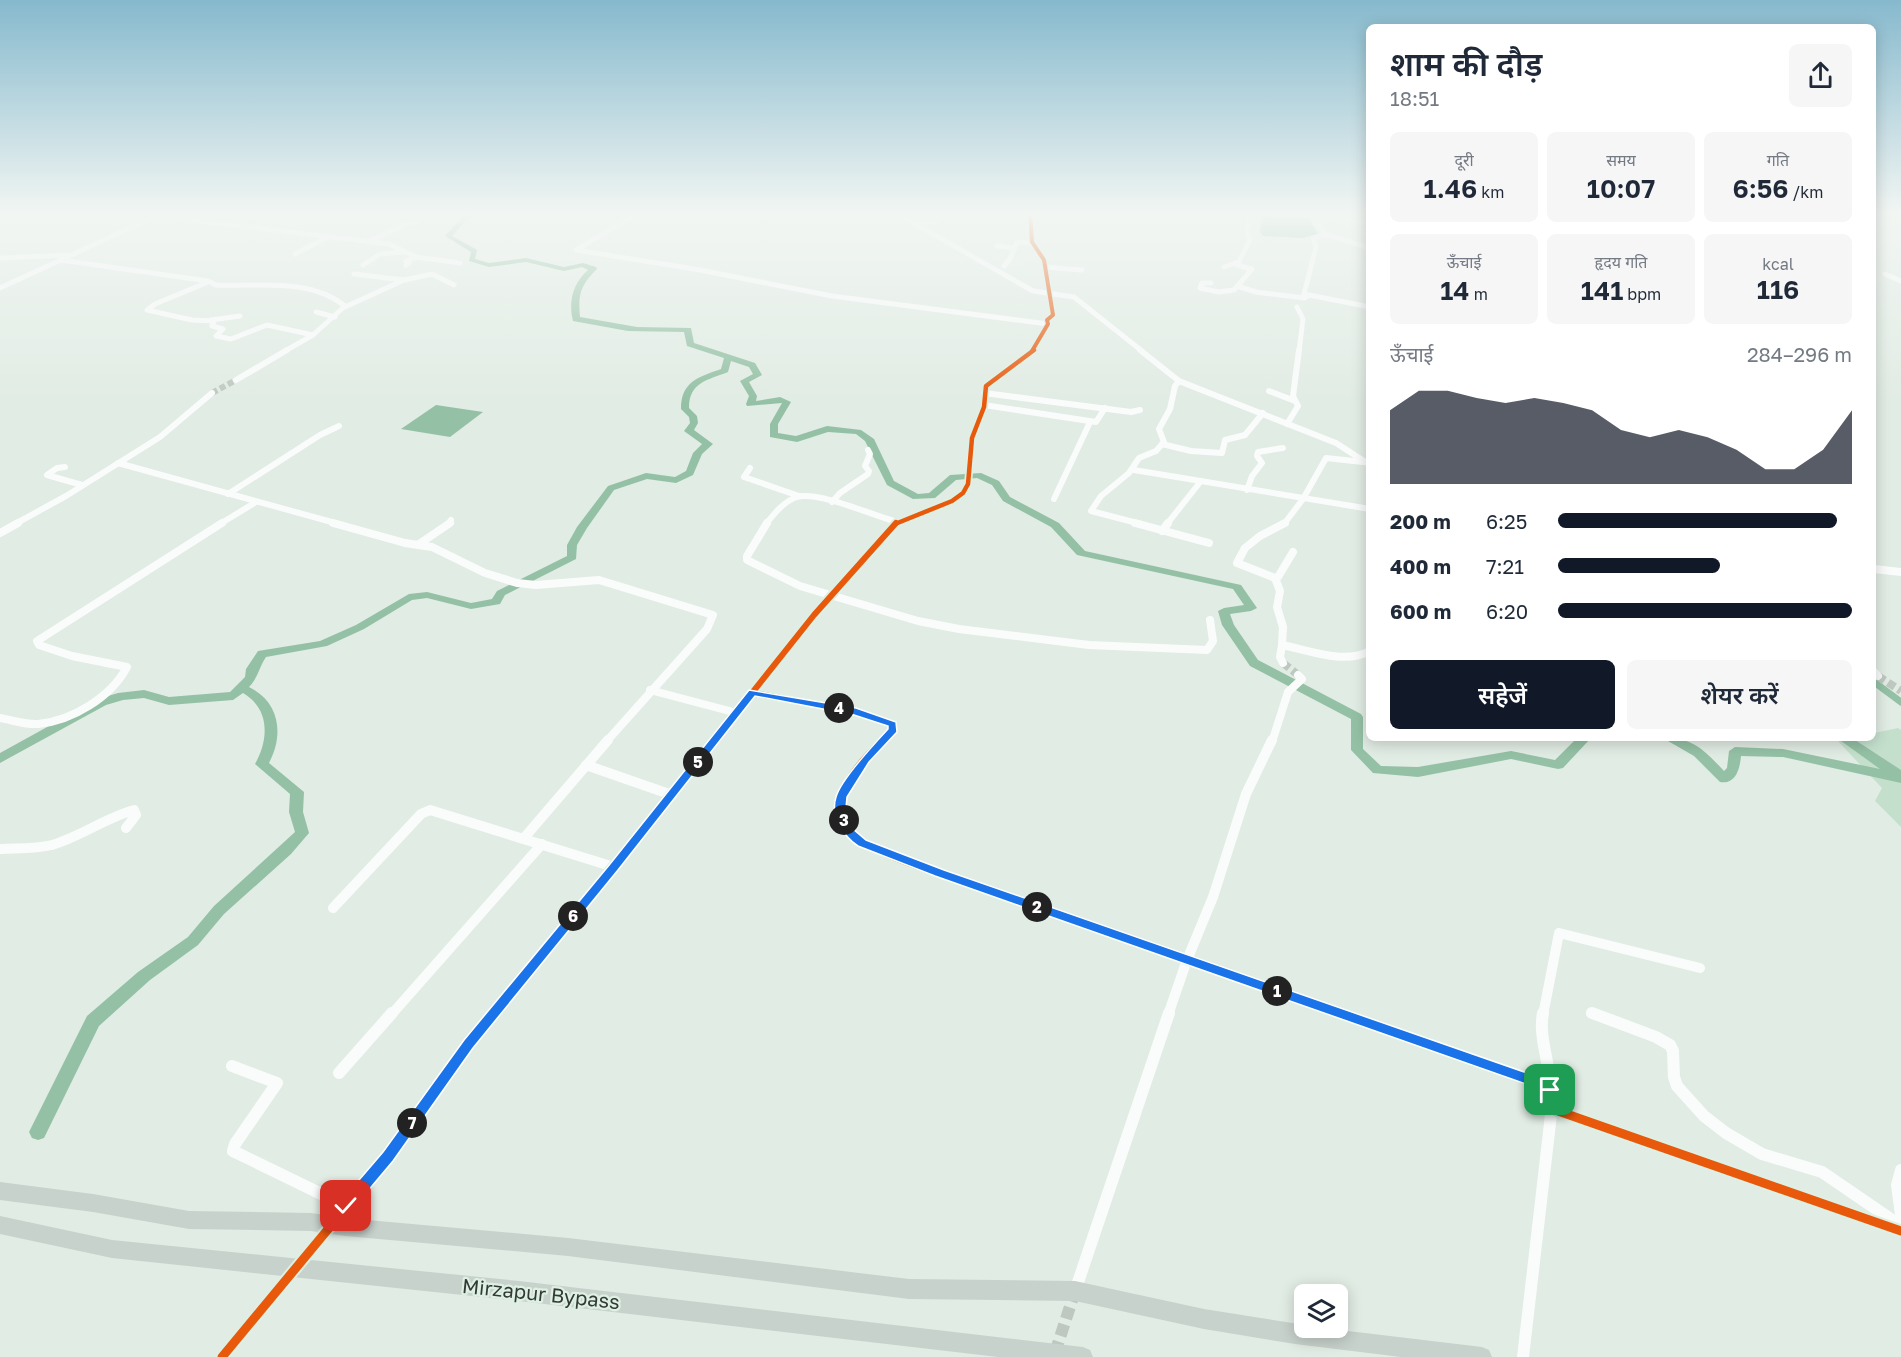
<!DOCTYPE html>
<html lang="hi">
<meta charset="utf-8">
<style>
:root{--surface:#fff;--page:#f6f6f7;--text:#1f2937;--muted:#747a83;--accent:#111827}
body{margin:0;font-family:"Golos Text","Noto Sans Devanagari",sans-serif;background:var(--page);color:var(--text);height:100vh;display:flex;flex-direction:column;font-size:22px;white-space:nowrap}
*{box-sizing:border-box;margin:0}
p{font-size:20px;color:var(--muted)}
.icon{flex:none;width:33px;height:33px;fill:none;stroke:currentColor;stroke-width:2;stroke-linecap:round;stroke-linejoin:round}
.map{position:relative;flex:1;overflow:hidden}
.drawer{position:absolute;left:1366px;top:24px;width:510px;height:717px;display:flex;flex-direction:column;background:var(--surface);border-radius:9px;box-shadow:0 3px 15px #0003}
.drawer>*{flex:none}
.controls{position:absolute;left:1294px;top:1284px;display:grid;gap:12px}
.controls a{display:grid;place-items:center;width:54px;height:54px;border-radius:9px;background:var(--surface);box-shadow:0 3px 15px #0003;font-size:30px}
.pin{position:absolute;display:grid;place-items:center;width:51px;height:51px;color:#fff;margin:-26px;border-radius:12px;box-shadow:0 3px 9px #0006}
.km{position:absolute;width:30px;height:30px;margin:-15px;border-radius:50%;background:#222;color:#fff;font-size:16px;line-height:30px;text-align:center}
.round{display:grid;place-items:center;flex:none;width:63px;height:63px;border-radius:9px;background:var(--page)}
.headline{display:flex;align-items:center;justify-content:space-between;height:102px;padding:0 24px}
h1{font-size:33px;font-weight:600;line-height:45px}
.stats{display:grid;grid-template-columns:repeat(3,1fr);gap:9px;height:102px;padding:6px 24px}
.stats div{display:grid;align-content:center;border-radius:9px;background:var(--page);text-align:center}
.stats b{font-size:26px;font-weight:600}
.stats small{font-size:16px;font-weight:400}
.stats p{font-size:16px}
.chart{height:168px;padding:12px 24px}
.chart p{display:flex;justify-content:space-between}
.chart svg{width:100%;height:108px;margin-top:6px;fill:var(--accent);opacity:.7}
.cta{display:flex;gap:12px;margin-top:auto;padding:12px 24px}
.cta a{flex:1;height:69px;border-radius:9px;background:var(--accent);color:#fff;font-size:24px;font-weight:600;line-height:69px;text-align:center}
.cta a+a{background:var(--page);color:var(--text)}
ul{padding:0 24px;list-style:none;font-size:20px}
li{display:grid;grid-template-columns:96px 72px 1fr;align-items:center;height:45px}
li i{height:15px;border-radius:8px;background:var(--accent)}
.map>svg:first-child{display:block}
</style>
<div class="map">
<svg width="1901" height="1357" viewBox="0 0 1901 1357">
<rect width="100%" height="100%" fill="#e1ece4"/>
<polygon fill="#c4e0cd" points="1898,728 1901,730 1901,827 1875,801 1882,788 1837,740 1874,738 1874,733"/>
<g fill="#94c1a5">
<polygon points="1262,215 1308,217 1318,234 1302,238 1263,236 1260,232"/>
<polygon points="436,405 483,412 450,437 401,429"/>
</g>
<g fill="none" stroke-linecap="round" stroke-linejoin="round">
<polyline stroke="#94c1a5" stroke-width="7" points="1874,682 1901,702"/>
<g fill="#94c1a5" fill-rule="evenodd">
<path d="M466 213H473L452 236 477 250 475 259 489 263 526 258 564 267 583 263 596 267 597 269C580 286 578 294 580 317L637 327 691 328 694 343 755 363 762 375 749 382 757 396 756 401 780 397 791 402 778 424V433L796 436 827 426 861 430 874 439 894 481 918 494 929 493 950 475 981 473 999 481 1010 497 1059 523 1085 551 1241 585 1257 608 1251 611 1230 614 1234 625 1258 660 1361 714 1363 717V749L1381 766 1418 767 1511 751 1555 760 1577 738H1591L1563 768 1558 769 1511 759 1418 777 1373 773 1351 750V719L1250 666 1222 625 1218 611 1224 608 1244 605 1233 589 1077 555 1051 527 1003 501 992 485 977 478 956 480 935 498 913 499 887 485 865 441 856 434 828 432 797 442 770 437V424L782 403 747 406 746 404 749 396 740 381 753 374 749 367 731 361 728 372C708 380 689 382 689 408L697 416 698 423 694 430 713 444 702 454 693 475 676 483 647 479 614 490 587 528 577 545 576 559 505 595 500 604 471 609 427 598 412 600 364 629 327 646 266 657C259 667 258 678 249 687 280 702 284 735 269 763L304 792 303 812 309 833 291 854 224 914 198 945 150 980 99 1026 44 1138 38 1140 32 1138 29 1132 87 1016 138 972 188 937 214 906 295 832 289 812 290 794 255 764C269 739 270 709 243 693L233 700 169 705 144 698 123 700 106 705 0 763V753L98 699 118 693 144 690 169 697 230 692 245 677 246 669 258 651 320 641 356 625 409 594 427 592 471 603 492 599 497 591 567 556V545L577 527 608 486 646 473 675 477 686 471 693 453 702 444 684 431 690 423 689 417 681 409C681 381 699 377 721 369L724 358 687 346 684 332 628 331 573 321C568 302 573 283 588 270L582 267 564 271 526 262 489 267 469 261 471 252 445 236Z"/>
<path d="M1666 738C1694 738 1705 751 1724 771L1727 768 1729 751 1735 747 1783 749 1880 769 1837 738H1852L1901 770V783L1783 757 1741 756C1740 768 1736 785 1720 782L1694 756 1668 741Z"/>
</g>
<polyline stroke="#bec8c1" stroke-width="6" stroke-dasharray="6 3" stroke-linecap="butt" points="212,393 236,380"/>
<g stroke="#bec8c1" stroke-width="8" stroke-dasharray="8 4" stroke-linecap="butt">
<polyline points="814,615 829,599"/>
<polyline points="1283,663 1298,675"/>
<polyline points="1878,676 1901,691"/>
</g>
<polyline stroke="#bec8c1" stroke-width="12" stroke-dasharray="12 6" stroke-linecap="butt" points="1055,1353 1075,1291"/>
<g stroke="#fafcfb" stroke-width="5">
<polyline points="638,213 576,250 700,270 832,296 1048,324"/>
<polyline points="896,213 1033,291 1074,297 1142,351"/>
<polyline points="1006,213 1029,216"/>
<polyline points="1030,213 1032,242 1044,260 1053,315 1047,320 1048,324 1032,351"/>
<polyline points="1290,213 1311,216 1325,234 1370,248"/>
<polyline points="156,216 389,244 416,257 460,263"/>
<polyline points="1314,217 1370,223"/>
<polyline points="915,220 933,222 938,217"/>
<polyline points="1325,234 1313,238 1316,247 1304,294 1370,307"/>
<polyline points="370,241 408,223 416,222"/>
<polyline points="997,246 1014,248"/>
<polyline points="295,254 328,237"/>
<polyline points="0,258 68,255"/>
<path d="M61 260 208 281 216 285C259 287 309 277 345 306L313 335 285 351"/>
<polyline points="363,265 380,254 403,252"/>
<polyline points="406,265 409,263 406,261 416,257"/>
<polyline points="1004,266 1010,259 1017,242 1032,243"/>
<polyline points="1044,267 1082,270"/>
<polyline points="1224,267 1238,262"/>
<polyline points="1885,274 1901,281"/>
<polyline points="404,280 432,274 454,285"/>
<polyline points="208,282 155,304 147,310 192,320 214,321 212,326 223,329 216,336 231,339 267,325 313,335"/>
<polyline points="1211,283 1202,283 1200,288 1219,292 1234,290 1252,269 1237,265 1250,240 1247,231 1249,213"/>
<polyline points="1240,287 1256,292 1305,298 1308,296"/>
<polyline points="0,288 160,214"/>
<polyline points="345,307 404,280 354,274"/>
<polyline points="1297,307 1303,319 1299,351"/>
<polyline points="316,312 335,317"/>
<polyline points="211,320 240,316"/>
</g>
<g stroke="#fafcfb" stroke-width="6">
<polyline points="1140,350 1179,381 1336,443 1370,465"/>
<polyline points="236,380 287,350"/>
<polyline points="1269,391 1295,401"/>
<polyline points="984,393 1131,412 1140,410"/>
<polyline points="984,405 1096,422 1105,408"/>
<polyline points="1287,424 1298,406 1293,396 1299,350"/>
<polyline points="1162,444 1191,451 1222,453 1225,440 1245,435 1263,413"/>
<polyline points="118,463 339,524"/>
<polyline points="65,467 57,468 47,475 82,485"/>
<polyline points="750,468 744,477 799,496"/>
<polyline points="1134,470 1370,509"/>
<polyline points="1247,490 1252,476 1262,463 1257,456 1258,452 1283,448"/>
<polyline points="228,494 320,435 339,426"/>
<polyline points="1054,499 1090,422"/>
<polyline points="832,502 840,493 868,474 869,471 865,466 870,454 868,450"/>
<polyline points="15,524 66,496 160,437 212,393"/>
<polyline points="220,524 256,502"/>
<polyline points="448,524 451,520"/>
<path d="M766 524C774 514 784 501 797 497 819 491 874 516 897 522"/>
<polyline points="895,524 952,501 963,493 968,484 972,438 984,407 986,386 1034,350"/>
<polyline points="1141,524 1091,511 1101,496 1129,473 1139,458 1156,451 1164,442 1159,429 1170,409 1175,386 1179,381"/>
<polyline points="1167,524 1201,481"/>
<polyline points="1284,524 1303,499 1326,458 1363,462"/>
</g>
<g stroke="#fafcfb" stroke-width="8">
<polyline points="333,523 405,543 432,547 485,573 517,583 536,585 599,580 713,615 707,629 606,742"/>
<polyline points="767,523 747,556 747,560 800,586 918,621 959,629 1089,645 1207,650 1213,641 1210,620"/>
<polyline points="1135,523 1209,543"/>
<polyline points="1162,531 1168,523"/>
<polyline points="0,533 18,523"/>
<polyline points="419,544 450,523"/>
<polyline points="1874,569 1901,572"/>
<polyline points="1275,578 1237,563 1245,548 1260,536 1285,523"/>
<polyline points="831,597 896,523"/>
<polyline points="1282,645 1283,627 1277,607 1280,591 1275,578 1278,577 1293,552"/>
<path d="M1283 663 1280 657 1282 645C1309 650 1344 665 1370 651"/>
<polyline points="1874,672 1878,676"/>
<polyline points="650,690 737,713"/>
<polyline points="753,693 856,712 893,724 893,730 882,742"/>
<path d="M0 718C12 720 25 725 38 724 72 721 111 697 127 667L72 656 39 645 37 641 222 523"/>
<polyline points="713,742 814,615"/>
<polyline points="1272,742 1288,692 1302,679 1298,675"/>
</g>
<g stroke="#fafcfb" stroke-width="10">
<path d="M883 740C859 765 825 798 850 833 862 849 960 880 984 889 1104 931 1224 973 1344 1015"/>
<polyline points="586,765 672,795"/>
<polyline points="524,838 608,740"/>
<path d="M0 849C17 848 35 849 52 845 80 837 105 818 134 810L136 815 126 828"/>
<polyline points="333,908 421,814 430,810 614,867"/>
<polyline points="1591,1013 1596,1015"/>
<polyline points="391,1015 542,844"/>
<polyline points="493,1015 715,740"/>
<polyline points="1168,1015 1187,960 1213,897 1246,794 1272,740"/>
<polyline points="1543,1015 1559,933 1700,968"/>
</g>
<g stroke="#fafcfb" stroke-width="12">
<polyline points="1340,1013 1545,1085 1550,1090 1552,1106 1558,1111 1901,1231"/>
<path d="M1543 1013C1538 1038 1551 1063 1549 1088"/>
<polyline points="1592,1013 1656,1037 1670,1045 1673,1051 1674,1077 1677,1086 1704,1116 1726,1133 1762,1154 1822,1172 1901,1226"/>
<polyline points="232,1066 277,1083 235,1144 233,1151 346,1206"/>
<polyline points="339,1073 392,1013"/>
<polyline points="1901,1170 1897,1185 1901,1215"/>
<polyline points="1075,1291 1169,1013"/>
<polyline points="222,1357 388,1157 469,1044 494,1013"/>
<polyline points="1523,1357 1552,1106"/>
</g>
<g fill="#c8d2cc" fill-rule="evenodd">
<polygon points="0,1182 93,1194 189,1211 311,1213 345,1218 568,1238 909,1279 1075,1281 1204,1309 1305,1325 1305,1328 1323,1328 1482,1347 1489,1350 1492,1357 1401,1357 1295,1344 1204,1329 1075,1301 909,1299 568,1256 345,1236 311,1231 189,1229 93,1212 0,1200"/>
<polygon points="0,1216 112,1240 519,1281 1083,1347 1090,1350 1093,1357 998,1357 519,1301 112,1258 0,1234"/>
</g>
<g stroke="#ddf0e3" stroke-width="6">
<polyline id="cycleway-far4" points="1030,213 1032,242 1044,260 1053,315 1047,320 1048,324 1032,351"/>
</g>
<g stroke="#ddf0e3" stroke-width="8">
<polyline id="cycleway-far3" points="895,524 952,501 963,493 968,484 972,438 984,407 986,386 1034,350"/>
</g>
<g stroke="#ddf0e3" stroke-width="10">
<g id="cycleway-far2">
<polyline points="753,693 856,712 893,724 893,730 882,742"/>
<polyline points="713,742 814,615 896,523"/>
</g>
</g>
<g stroke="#ddf0e3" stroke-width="11">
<g id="cycleway-far1">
<path d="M883 740C859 765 825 798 850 833 862 849 960 880 984 889 1104 931 1224 973 1344 1015"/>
<polyline points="493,1015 715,740"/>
</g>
</g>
<g stroke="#ddf0e3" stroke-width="13">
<g id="cycleway">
<polyline points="1340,1013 1545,1085 1550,1090 1552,1106 1558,1111 1901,1231"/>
<polyline points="222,1357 388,1157 469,1044 494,1013"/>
</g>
</g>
<use href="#cycleway-far4" stroke="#e8590c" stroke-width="4"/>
<use href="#cycleway-far3" stroke="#e8590c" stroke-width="4.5"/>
<use href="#cycleway-far2" stroke="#e8590c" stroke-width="6"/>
<use href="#cycleway-far1" stroke="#e8590c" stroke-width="8"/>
<use href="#cycleway" stroke="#e8590c" stroke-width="9"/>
</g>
<linearGradient id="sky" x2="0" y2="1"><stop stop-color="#86b9cd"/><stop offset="0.53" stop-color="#f2f6f3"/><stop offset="1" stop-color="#f2f6f3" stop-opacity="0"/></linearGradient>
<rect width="1901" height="403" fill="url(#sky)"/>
<path fill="#1a73e8" stroke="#fff" stroke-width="1.5" d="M749 690 856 708 896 722 897 732 869 762 847 797 846 808 852 828 866 840 944 870 1550 1081 1557 1090 1555 1095 1550 1097 1540 1089 935 876 858 846C844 837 830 815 836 797 841 779 874 744 888 729V726L854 715 755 696 618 870 473 1048 393 1161 351 1211 346 1213 341 1211 339 1206 341 1201 383 1152 464 1040 610 864Z"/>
<g text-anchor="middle" stroke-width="4.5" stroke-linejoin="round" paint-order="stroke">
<g font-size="20" fill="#333a35" stroke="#ddf0e3">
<text transform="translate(541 1294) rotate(6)" y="7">Mirzapur Bypass</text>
</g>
</g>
</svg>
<div class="controls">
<a><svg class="icon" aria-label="layers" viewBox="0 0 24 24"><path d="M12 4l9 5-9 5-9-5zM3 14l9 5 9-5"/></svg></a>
</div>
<div class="pin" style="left:1550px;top:1090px;background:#1e9e55"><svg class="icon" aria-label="arrive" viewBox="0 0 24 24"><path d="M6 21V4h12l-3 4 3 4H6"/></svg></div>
<div class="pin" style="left:346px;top:1206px;background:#d93025"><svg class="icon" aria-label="check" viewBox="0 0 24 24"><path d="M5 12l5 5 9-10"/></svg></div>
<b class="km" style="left:1277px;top:991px">1</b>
<b class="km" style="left:1037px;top:907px">2</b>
<b class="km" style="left:844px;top:820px">3</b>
<b class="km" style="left:839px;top:708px">4</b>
<b class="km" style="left:698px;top:762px">5</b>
<b class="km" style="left:573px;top:916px">6</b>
<b class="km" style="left:412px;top:1123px">7</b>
<section class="drawer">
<div class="headline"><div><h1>शाम की दौड़</h1><p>18:51</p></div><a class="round"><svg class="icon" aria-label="share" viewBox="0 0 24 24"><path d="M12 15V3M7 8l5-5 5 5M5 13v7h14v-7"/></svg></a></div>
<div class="stats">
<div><p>दूरी</p><b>1.46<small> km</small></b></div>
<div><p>समय</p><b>10:07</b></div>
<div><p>गति</p><b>6:56<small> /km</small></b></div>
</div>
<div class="stats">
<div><p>ऊँचाई</p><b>14<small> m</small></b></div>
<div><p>हृदय गति</p><b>141<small> bpm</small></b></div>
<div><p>kcal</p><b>116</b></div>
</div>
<div class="chart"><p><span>ऊँचाई</span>284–296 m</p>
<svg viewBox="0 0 160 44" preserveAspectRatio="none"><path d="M0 44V14L10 6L20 6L30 9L40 11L50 9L60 11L70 14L80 22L90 25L100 22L110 25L120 30L130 38L140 38L150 30L160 14V44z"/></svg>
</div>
<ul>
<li><b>200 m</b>6:25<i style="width:95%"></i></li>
<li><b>400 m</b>7:21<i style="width:55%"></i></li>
<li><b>600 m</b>6:20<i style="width:100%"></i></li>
</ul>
<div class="cta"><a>सहेजें</a><a>शेयर करें</a></div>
</section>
</div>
